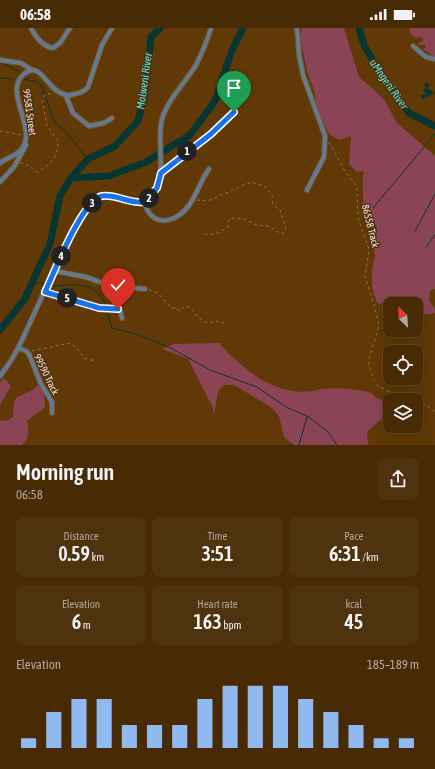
<!DOCTYPE html>
<meta charset="utf-8">
<style>
:root{--surface:#482b04;--page:#4f330e;--text:#f1f3f6;--muted:#b1a79a;--line:#604726;--accent:#90b9f0}
body{margin:0;font-family:"Asap Condensed",sans-serif;background:var(--page);color:var(--text);height:100vh;display:flex;flex-direction:column;font-size:15px;white-space:nowrap}
*{box-sizing:border-box;margin:0}
p{font-size:13px;color:var(--muted)}
.icon{flex:none;width:22px;height:22px;fill:none;stroke:currentColor;stroke-width:2;stroke-linecap:round;stroke-linejoin:round}
.map{position:relative;height:417px;overflow:hidden}
.sheet{display:flex;flex-direction:column;background:var(--surface);flex:1}
.sheet>*{flex:none}
.needle{width:26px;rotate:335deg}
.buttons{position:absolute;left:383px;top:269px;display:grid;gap:8px}
.buttons a{display:grid;place-items:center;width:40px;height:40px;border-radius:8px;background:var(--surface);box-shadow:0 4px 16px #0002,0 0 0 1px var(--line);font-size:20px}
.pin{position:absolute;display:grid;place-items:center;width:34px;height:34px;color:#fff;margin:-41px -17px;border-radius:50% 50% 50% 0;rotate:-45deg;box-shadow:0 0 4px #0007}
.pin .icon{rotate:45deg}
.km{position:absolute;width:20px;height:20px;margin:-10px;border-radius:50%;background:#222;color:#fff;font-size:11px;line-height:20px;text-align:center}
.round{display:grid;place-items:center;flex:none;width:42px;height:42px;border-radius:8px;background:var(--page)}
.headline{display:flex;align-items:center;justify-content:space-between;height:68px;padding:0 16px}
h1{font-size:22px;font-weight:600;line-height:30px}
.stats{display:grid;grid-template-columns:repeat(3,1fr);gap:6px;height:68px;padding:4px 16px}
.stats div{display:grid;align-content:center;border-radius:8px;background:var(--page);text-align:center}
.stats b{font-size:20px;font-weight:600}
.stats small{font-size:11px;font-weight:400}
.stats p{font-size:11px}
.chart{height:112px;padding:8px 16px}
.chart p{display:flex;justify-content:space-between}
.chart svg{width:100%;height:72px;margin-top:4px;stroke:var(--accent);stroke-width:6}
.status{display:flex;justify-content:space-between;align-items:center;height:28px;padding:0 20px;background:var(--surface);direction:ltr}
.status svg{height:11px;fill:currentColor}
.map>svg:first-child{display:block}
</style>
<div class="status"><b>06:58</b><svg viewBox="0 0 49 12"><path d="M0 12V9h3v3zM5 12V6h3v6zM10 12V3h3v9zM15 12V0h3v12zM26 1h20v11H26zM47 4h2v5h-2z"/></svg></div>
<div class="map">
<svg width="435" height="417" viewBox="0 0 435 417">
<rect width="100%" height="100%" fill="#603906"/>
<g fill="#8b4456">
<path d="M302 0H344L359 49 384 71 396 94 435 128V261L430 262 429 272 435 281V285L433 286H423L416 290V276H390V278L377 275 372 260V240L375 229 372 210 377 199 369 184 363 183C364 170 361 156 364 143L357 144 349 136 351 108 339 112 329 106 316 79 315 65 307 43 300 9Z"/>
<polygon points="410,0 435,0 435,29 423,21 426,19 425,17 419,17 418,15 423,13 423,10 414,9 409,4"/>
<path d="M219 315C242 341 276 369 313 363 316 363 319 361 322 361 332 359 362 361 371 365 373 366 373 368 375 369 379 371 385 373 389 374L388 385 367 404 368 417H294L284 409 279 388 272 380 234 357H224L218 363 214 387 213 380 188 331 162 321 174 316Z"/>
<polygon points="4,350 11,358 0,377 0,355"/>
<path d="M39 356 44 366 45 379 27 393C29 403 30 410 22 417H0V392L6 393 13 389 14 374 17 369 33 362Z"/>
</g>
<polygon fill="#073632" points="426,54 431,58 429,58 427,60 435,65 422,71 420,67 426,66 423,62 426,60 424,56"/>
<g fill="none" stroke-linecap="round" stroke-linejoin="round">
<g stroke="#073632" stroke-width="1">
<polyline points="1,34 19,44"/>
<polyline points="0,50 13,51"/>
<polyline points="24,51 38,54 42,59 55,95 66,104 88,131"/>
<polyline points="373,180 435,106"/>
<polyline points="415,203 435,166"/>
<polyline points="426,219 435,207"/>
<polyline points="33,254 45,256"/>
<path d="M52 258C74 256 98 253 106 278"/>
<polyline points="107,283 112,300 139,307 171,320 210,342 257,359 286,379 307,388 327,403 337,417"/>
<polyline points="299,417 307,389"/>
</g>
<g stroke="#073632" stroke-width="7">
<polyline points="359,0 364,17 381,47 409,85 435,98"/>
<polyline points="71,150 88,131 115,118 138,93 144,71 151,9 160,0"/>
<polyline points="0,302 24,272 50,216 60,168 71,150 109,148 146,134 190,107 215,73 231,25 243,0"/>
</g>
<g stroke="#795528" stroke-width="6">
<g id="minor">
<path d="M31 0C35 9 44 19 53 20L60 15 70 0"/>
<polyline points="297,0 299,26 303,47 325,108 324,129 307,162"/>
<polyline points="413,18 426,29 435,31"/>
<polyline points="0,32 21,35 32,42"/>
<polyline points="66,68 73,85 89,98 104,95 112,90"/>
<path d="M0 135C6 130 16 128 21 122 39 101 2 64 24 46 44 29 48 74 75 66 80 65 85 63 88 59L102 17 112 0"/>
<polyline points="0,154 14,139 26,117"/>
<path d="M144 173C151 201 176 196 190 176 197 165 201 152 209 141"/>
<polyline points="55,243 86,249 111,258 145,261"/>
<polyline points="45,264 99,280 116,281 120,283 122,290"/>
<polyline points="18,320 26,323 29,326 41,356 52,374 52,385"/>
<path d="M0 348C7 339 13 330 18 320 32 294 79 177 100 169 114 164 129 176 144 173 172 155 155 119 162 91 168 71 185 55 196 37 202 25 207 13 211 0"/>
</g>
</g>
<g stroke="#93734b" stroke-width="1" stroke-dasharray="3 3" stroke-linecap="butt">
<polyline points="0,103 22,107"/>
<polyline points="329,114 346,145 357,158 358,190 369,221 365,249 374,276 379,298 368,334 373,350 378,358 390,364 400,372"/>
<path d="M20 135H24L37 144C50 138 59 127 58 113L47 98 42 71 46 66H54"/>
<polyline points="165,142 211,106 234,84"/>
<path d="M197 172 208 173 251 154 266 159 272 167 273 177 280 182 286 200 282 206C274 203 269 195 259 198L244 191 232 190 229 191 228 199 218 205 207 207 202 203"/>
<polyline points="149,262 158,265 171,280 176,280 180,283 185,278 191,280 198,289 207,295 217,293 224,295"/>
<polyline points="32,323 70,315 77,320 84,330 95,333"/>
<polyline points="416,376 427,377 435,384"/>
</g>
<use href="#minor" stroke="#627b92" stroke-width="4"/>
</g>
<g fill="none" stroke-linecap="round" stroke-linejoin="round">
<g stroke="#fff" stroke-width="8">
<path id="route" d="M118 281 99 280 45 264C54 245 82 172 102 168 117 166 129 176 144 174L157 160 161 145 211 106 234 84"/>
</g>
<use href="#route" stroke="#1a73e8" stroke-width="5"/>
</g>
<g text-anchor="middle" stroke-width="3" stroke-linejoin="round" paint-order="stroke">
<g font-size="10" fill="#fcead8" stroke="#4e3212">
<text transform="translate(30 84) rotate(82)" y="4">99581 Street</text>
<text transform="translate(371 198) rotate(76)" y="4">86558 Track</text>
<text transform="translate(47 346) rotate(64)" y="4">99590 Track</text>
</g>
<g font-size="11" font-style="italic" fill="#5be8d9" stroke="#4e3212">
<text transform="translate(144 53) rotate(-82)" y="4">Molweni River</text>
<text transform="translate(389 56) rotate(55)" y="4">uMngeni River</text>
</g>
</g>
</svg>
<div class="buttons">
<a><svg class="needle" viewBox="-14 -14 28 28"><path d="M0-13l5 13h-10z" fill="#e53935"/><path d="M0 13l5-13h-10z" fill="#b1a79a"/></svg></a>
<a><svg class="icon" aria-label="locate" viewBox="0 0 24 24"><circle cx="12" cy="12" r="6"/><path d="M12 2v4M12 18v4M2 12h4M18 12h4"/></svg></a>
<a><svg class="icon" aria-label="layers" viewBox="0 0 24 24"><path d="M12 4l9 5-9 5-9-5zM3 14l9 5 9-5"/></svg></a>
</div>
<div class="pin" style="left:234px;top:84px;background:#1e9e55"><svg class="icon" aria-label="arrive" viewBox="0 0 24 24"><path d="M6 21V4h12l-3 4 3 4H6"/></svg></div>
<div class="pin" style="left:118px;top:281px;background:#d93025"><svg class="icon" aria-label="check" viewBox="0 0 24 24"><path d="M5 12l5 5 9-10"/></svg></div>
<b class="km" style="left:187px;top:123px">1</b>
<b class="km" style="left:149px;top:170px">2</b>
<b class="km" style="left:92px;top:175px">3</b>
<b class="km" style="left:61px;top:228px">4</b>
<b class="km" style="left:67px;top:270px">5</b>
</div>
<section class="sheet">
<div class="headline"><div><h1>Morning run</h1><p>06:58</p></div><a class="round"><svg class="icon" aria-label="share" viewBox="0 0 24 24"><path d="M12 15V3M7 8l5-5 5 5M5 13v7h14v-7"/></svg></a></div>
<div class="stats">
<div><p>Distance</p><b>0.59<small> km</small></b></div>
<div><p>Time</p><b>3:51</b></div>
<div><p>Pace</p><b>6:31<small> /km</small></b></div>
</div>
<div class="stats">
<div><p>Elevation</p><b>6<small> m</small></b></div>
<div><p>Heart rate</p><b>163<small> bpm</small></b></div>
<div><p>kcal</p><b>45</b></div>
</div>
<div class="chart"><p><span>Elevation</span>185–189 m</p>
<svg viewBox="0 0 160 44" preserveAspectRatio="none"><path d="M5 44V38M15 44V22M25 44V14M35 44V14M45 44V30M55 44V30M65 44V30M75 44V14M85 44V6M95 44V6M105 44V6M115 44V14M125 44V22M135 44V30M145 44V38M155 44V38"/></svg>
</div>
</section>
